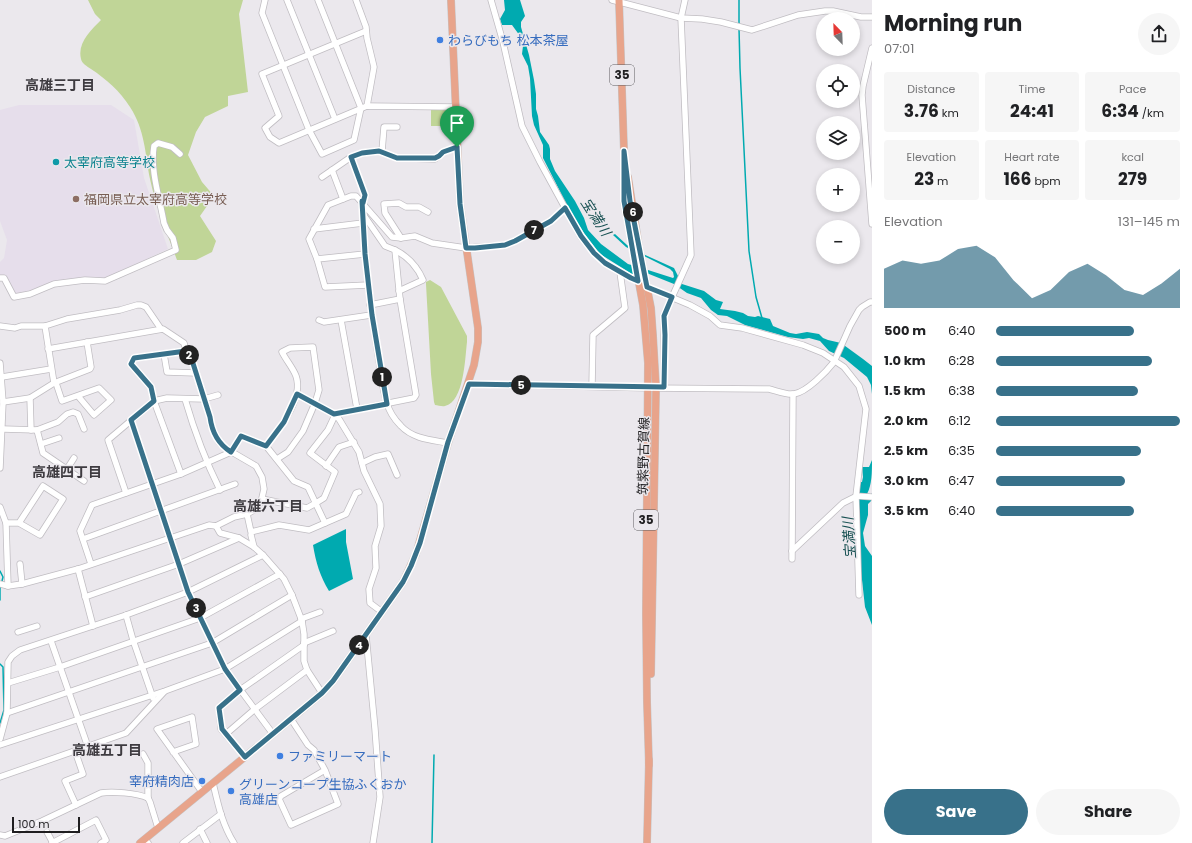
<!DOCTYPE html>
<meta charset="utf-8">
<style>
:root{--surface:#fff;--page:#f6f6f6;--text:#202124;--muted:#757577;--accent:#38718a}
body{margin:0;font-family:Poppins,"Noto Sans JP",sans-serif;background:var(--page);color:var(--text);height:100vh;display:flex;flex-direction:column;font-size:15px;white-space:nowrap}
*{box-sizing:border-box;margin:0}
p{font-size:13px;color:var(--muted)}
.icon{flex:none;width:22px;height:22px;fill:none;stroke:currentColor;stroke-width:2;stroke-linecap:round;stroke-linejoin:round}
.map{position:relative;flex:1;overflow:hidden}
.side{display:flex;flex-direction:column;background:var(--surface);width:320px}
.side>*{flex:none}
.needle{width:26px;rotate:337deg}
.fabs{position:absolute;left:816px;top:12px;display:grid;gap:8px}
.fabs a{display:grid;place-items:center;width:44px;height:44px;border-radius:50%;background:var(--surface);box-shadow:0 2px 6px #0003;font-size:20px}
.scale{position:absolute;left:12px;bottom:10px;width:68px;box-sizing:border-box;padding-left:4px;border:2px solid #1f1e20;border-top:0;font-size:11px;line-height:14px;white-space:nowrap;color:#1f1e20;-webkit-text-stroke:3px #ebe8ed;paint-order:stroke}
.pin{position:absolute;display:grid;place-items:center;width:34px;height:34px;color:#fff;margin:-41px -17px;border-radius:50% 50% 50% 0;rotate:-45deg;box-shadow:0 0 4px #0007}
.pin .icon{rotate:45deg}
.km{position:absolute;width:20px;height:20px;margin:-10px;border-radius:50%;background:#222;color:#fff;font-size:11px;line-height:20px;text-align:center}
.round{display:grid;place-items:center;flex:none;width:42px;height:42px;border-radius:21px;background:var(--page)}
.overview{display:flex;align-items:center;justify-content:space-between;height:68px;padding:0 12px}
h1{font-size:22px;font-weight:700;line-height:30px}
.metrics{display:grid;grid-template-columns:repeat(3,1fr);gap:6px;height:68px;padding:4px 12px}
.metrics div{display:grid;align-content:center;border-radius:4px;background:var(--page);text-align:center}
.metrics b{font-size:17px;font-weight:700}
.metrics small{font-size:11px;font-weight:400}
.metrics p{font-size:11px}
.chart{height:112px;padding:8px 12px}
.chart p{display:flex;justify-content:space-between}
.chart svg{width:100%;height:72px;margin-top:4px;fill:var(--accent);opacity:.7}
.cta{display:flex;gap:8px;margin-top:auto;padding:8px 12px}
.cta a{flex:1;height:46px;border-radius:24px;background:var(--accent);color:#fff;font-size:16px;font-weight:700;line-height:46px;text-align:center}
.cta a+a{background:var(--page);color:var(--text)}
ul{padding:0 12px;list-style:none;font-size:13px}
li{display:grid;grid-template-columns:64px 48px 1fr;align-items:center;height:30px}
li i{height:10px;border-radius:5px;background:var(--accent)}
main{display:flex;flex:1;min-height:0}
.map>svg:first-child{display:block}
</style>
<main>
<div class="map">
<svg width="872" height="843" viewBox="0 0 872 843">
<rect width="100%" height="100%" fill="#ebe8ed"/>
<polygon fill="#e6deeb" points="19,105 111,105 134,120 144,178 168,249 104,279 89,277 53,282 32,292 15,295 0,276 0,262 4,258 7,240 0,221 0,110"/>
<g fill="#c0d597">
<path d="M88 0H243L239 14 248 92 228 96V106L205 117 196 132 188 155 202 182 214 196 200 216 216 241 212 252 196 260H177C167 233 156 207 150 179 145 153 145 130 130 107 120 91 106 79 91 69 87 66 82 64 81 59 77 43 91 30 101 20L95 14Z"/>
<polygon points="431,108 448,108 450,111 450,126 431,126"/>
<path d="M430 280 441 287 467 336V342C465 358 464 402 445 406 442 407 438 405 435 405L434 402 431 374 426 284V282Z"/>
</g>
<g fill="#00aab0">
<polygon points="504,0 520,0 525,16 521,22 521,27 529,55 534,80 536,94 536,109 538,116 540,132 549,145 550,149 550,159 555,171 575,201 584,218 588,230 601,244 628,264 648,270 673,278 674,277 673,272 670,269 626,247 613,235 615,234 627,245 643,254 674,268 682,284 704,291 716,300 723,302 720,309 735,311 743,313 748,316 755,317 758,316 770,319 773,326 790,333 796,334 807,332 819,334 823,338 828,340 841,343 863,359 872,366 872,394 871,385 867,377 844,358 829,351 820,341 809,338 803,339 788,337 745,325 727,316 718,315 711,310 701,298 687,293 674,284 649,274 632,274 600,254 584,233 570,211 543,158 543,145 534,125 532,116 530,78 528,66 522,54 523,46 520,36 512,25 502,25 500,19 505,10"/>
<path d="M872 460C872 472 872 485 867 494L869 500 872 493 871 501 868 504V515L863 533 865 546 872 556V625L865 607 862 580 861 577 858 503 860 493H859L860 482H862L863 477 862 467H869Z"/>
<path d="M346 529V542L353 579 329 591C320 576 316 563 313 545Z"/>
</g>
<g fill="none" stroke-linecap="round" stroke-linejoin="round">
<g stroke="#00aab0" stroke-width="1.5">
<polyline points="739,24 739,0"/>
<polyline points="739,28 740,68 749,251 756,297 762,318"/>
<polyline points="0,571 3,577 2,581"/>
<polyline points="0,600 0,587"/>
<polyline points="0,664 3,667 4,710 0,723"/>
<polyline points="432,843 434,755"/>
</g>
<g stroke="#c0bdc2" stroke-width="7">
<g id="minor">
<polyline points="265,0 262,13 309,130 322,154 354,140 361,108 318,0"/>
<polyline points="287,0 335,119"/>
<polyline points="356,0 366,27 367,38 374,67 367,106"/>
<polyline points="491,0 503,42 522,126 540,162 581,237 594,253 605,263 631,278 638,281"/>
<polyline points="612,0 681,18 702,19 721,22 752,30 798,15 825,11 833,11 861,17 872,17"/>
<polyline points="366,31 262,74 279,116 265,128 270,137 279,143 367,106 455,107"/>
<polyline points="872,48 863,86 862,95 872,224"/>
<polyline points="382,151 384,127 397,127"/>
<polyline points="332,170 343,199"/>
<polyline points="322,177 351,157"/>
<path d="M362 202C364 253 370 304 378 355 381 370 382 389 387 403 389 411 395 420 401 426 413 439 432 440 448 443"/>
<polyline points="363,203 365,195 351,157 362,153 379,151 397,158 435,159 439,156 443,152 457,147"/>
<polyline points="314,229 363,223"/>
<polyline points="401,238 385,213 384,204 399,203 406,207 419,207 428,212"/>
<path d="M395 250C409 257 417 266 423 280L399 291"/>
<polyline points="317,259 365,254"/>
<path d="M0 278H4L14 297 30 294 54 284 85 280 105 281 176 250 173 238 167 230 164 223C160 199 150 171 154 146L158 143 172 147 180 154"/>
<polyline points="368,285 325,287 317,259 309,239 328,205 351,196 356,196 392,237 401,238 415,236 432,243 466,248 505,245 515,241 551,221 565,208"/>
<polyline points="647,287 690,305 710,316 720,325 742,328 803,345 823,353 844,367 859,386 866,409 856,496 859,595"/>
<polyline points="370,305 400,299"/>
<polyline points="319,320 324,322 371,315"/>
<polyline points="341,320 357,409"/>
<polyline points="0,326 15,328 21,326 45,326"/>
<polyline points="164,354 167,372 196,373"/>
<polyline points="0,363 3,402 0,468"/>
<polyline points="2,377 51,369"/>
<polyline points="54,383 45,326 67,319 120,310 137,305 141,305 146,307 161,329"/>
<polyline points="56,383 62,401 99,388 111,400 94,415 78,396"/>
<path d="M469 384 648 388 769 389C777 391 786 395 794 394 807 392 827 371 834 362L850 326 859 310 862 307 870 302H872"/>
<polyline points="592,386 593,335 625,308 620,272"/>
<polyline points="664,387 664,315 691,255 681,18 685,0"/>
<polyline points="297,394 334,414 339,419 359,452 364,471 380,504 381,526 375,546 376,568 369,589 370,603 382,612"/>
<polyline points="30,398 31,430"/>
<path d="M185 399C194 430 205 460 220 490"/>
<polyline points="3,402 30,398 54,383 90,369 91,367 87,342"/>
<polyline points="334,414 414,398 416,395 400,299 395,250 385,246 363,214"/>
<polyline points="131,420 188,592 225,669 273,734"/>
<polyline points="3,429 37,430 58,422 67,414 73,412 78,414 84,429"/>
<polyline points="37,430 43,453 84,481"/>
<polyline points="41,444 59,438"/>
<path d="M266 446C279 429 304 399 296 376 293 368 286 360 282 352L290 348 313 347 319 390 315 403 303 431 288 452 277 459"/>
<polyline points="362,463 375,457 388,454 397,475"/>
<polyline points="326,466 339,447 354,442"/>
<polyline points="67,469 74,458"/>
<polyline points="181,474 154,401 151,387 131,364 134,358 186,351"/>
<polyline points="126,493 108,440 154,401 167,398 204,399 218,395"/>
<polyline points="262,499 307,508 316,503 324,498 335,472 310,453 328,430 335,415"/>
<polyline points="0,507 6,523 8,586"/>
<polyline points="247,514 251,532 279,525 309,530 346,514 356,493 359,492"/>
<polyline points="6,523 19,523 40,535 63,499 43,486 19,523"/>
<polyline points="216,526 220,533 239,538 254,547 263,555 284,579 292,595 302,621 304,634 304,661 307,670 322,693"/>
<polyline points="251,535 254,547"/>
<polyline points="83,539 235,484"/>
<polyline points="792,551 843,503 857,496 872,497"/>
<polyline points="792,559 793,394"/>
<polyline points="20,564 22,584"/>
<polyline points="91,564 80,531 92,505 181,474 231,452 241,436 266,446 294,481 308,487 325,523"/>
<polyline points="78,569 93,626"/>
<polyline points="0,584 8,586 22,584 78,569 209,525 216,526 234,517 247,514 254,510 261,502 264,489 262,477 256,466 225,448 219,442 211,425 210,417 191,357 186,351 184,343 163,329 48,349"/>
<polyline points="85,597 179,564 239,538"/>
<polyline points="126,615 133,640 153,698"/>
<polyline points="301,619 320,612"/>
<polyline points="18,632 37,626"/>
<polyline points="366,635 375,729 380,797 373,843"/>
<polyline points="51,641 88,747"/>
<polyline points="304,643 333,631"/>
<polyline points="8,683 60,667 200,618 280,574"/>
<polyline points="7,713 212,643 292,595"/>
<polyline points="291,719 308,745 314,750 325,770 281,796 279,799 291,825 338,804 325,770"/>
<polyline points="226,734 255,709 307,670"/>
<polyline points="0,739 7,713 8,662 12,656 20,650 126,615 188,592 263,555"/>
<polyline points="0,745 165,691 225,669 302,621"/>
<polyline points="75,751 83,774 65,781 76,805"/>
<polyline points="173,752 196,744 192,717 157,729 202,792"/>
<polyline points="143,754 148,763 148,798"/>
<polyline points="245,757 221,729 219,708 240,690 304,645"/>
<polyline points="0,777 126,733 164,692"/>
<path d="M213 783C218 804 222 824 234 843"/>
<polyline points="200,829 207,843"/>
<polyline points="47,832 53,843"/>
<path d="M0 835 5 836 42 821 101 793C112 791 137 793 148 798L150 802 158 828"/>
<polyline points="147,842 148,843"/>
<polyline points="52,843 96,820 106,840 101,843"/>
<polyline points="183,843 221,814"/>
</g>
</g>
<g stroke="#c5c4c5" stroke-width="8">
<g id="major">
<polyline points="619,0 624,151 624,201 643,305 648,363 646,614 647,702 649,765"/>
<polyline points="628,177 639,247 651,308 653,336 656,388 651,674"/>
<polyline points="140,843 291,719 322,693 333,681 403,582 416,554 448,443 474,365 478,342 478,328 460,204 451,0"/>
<polyline points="647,843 649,760"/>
</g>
</g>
<use href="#minor" stroke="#fff" stroke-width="5.5"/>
<use href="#major" stroke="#e8a48b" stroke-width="7"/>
</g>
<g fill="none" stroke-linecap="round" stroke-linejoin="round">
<g stroke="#fff" stroke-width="8">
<path id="route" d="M457 147 460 204 466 248H475L505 245 515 241 551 221 565 208 581 236 594 253 605 263 631 278 638 281 624 201V151L630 201 647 287 672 297 664 316 665 335 664 387 469 384 448 442 420 543 411 566 403 582 333 681 322 693 245 757 222 729 219 708 240 690 225 669 188 592 131 420 154 401 151 387 131 364 134 358 186 351 191 357 210 417C212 433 218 444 231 452L241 436 266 446 284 422 297 394 334 414 387 404 372 315 365 254 362 201 363 203 365 195 351 157 362 153 379 151 397 158H435L439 156 443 152Z"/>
</g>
<use href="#route" stroke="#38718a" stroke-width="5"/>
</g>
<g fill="#3f7fe0" stroke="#ebe8ed" stroke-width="1.5">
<circle cx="440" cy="40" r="4"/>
<circle cx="280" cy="756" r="4"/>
<circle cx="202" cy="781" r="4"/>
<circle cx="231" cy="791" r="4"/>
</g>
<circle fill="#0f9aa8" stroke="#ebe8ed" stroke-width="1.5" cx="56" cy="162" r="4"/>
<circle fill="#8d6e63" stroke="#ebe8ed" stroke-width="1.5" cx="76" cy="199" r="4"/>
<g text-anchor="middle" stroke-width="3" stroke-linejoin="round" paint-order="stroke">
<g fill="#ebe8ed" stroke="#5c5b5e" stroke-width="1">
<rect x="610" y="65" width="24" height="20" rx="3"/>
<rect x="634" y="510" width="24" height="20" rx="3"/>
</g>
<g font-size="12" font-weight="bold" fill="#1f1e20">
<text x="622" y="79">35</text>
<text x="646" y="524">35</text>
</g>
<g font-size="13" fill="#366cbe" stroke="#ebe8ed" text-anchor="start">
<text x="448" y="45">わらびもち 松本茶屋</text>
<text x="288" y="761">ファミリーマート</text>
<text x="194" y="786" text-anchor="end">宰府精肉店</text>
<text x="239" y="789">グリーンコープ生協ふくおか<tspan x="239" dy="15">高雄店</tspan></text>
</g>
<g font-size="13" fill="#0d838f" stroke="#ebe8ed" text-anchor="start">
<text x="64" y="167">太宰府高等学校</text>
</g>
<g font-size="13" fill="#785e54" stroke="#ebe8ed" text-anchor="start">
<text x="84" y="204">福岡県立太宰府高等学校</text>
</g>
<g font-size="13" fill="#1f1e20" stroke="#ebe8ed">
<text transform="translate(643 456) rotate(-89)" y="5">筑紫野古賀線</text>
</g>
<g font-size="14" font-weight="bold" fill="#3e3b40" stroke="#ebe8ed">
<text x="60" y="90">高雄三丁目</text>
<text x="67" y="477">高雄四丁目</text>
<text x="268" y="511">高雄六丁目</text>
<text x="107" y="755">高雄五丁目</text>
</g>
<g font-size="14" font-style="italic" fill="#175052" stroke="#ebe8ed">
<text transform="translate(596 217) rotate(57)" y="5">宝満川</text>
<text transform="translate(849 538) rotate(-94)" y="5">宝満川</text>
</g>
</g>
</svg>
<div class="fabs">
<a><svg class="needle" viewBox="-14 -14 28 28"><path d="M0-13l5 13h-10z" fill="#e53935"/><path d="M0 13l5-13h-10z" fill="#757577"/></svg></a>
<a><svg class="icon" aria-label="locate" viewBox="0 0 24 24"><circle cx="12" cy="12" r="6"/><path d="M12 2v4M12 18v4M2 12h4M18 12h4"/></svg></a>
<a><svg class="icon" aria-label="layers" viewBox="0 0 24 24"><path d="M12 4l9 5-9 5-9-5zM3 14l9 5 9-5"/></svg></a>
<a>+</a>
<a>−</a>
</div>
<div class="scale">100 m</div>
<div class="pin" style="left:457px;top:147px;background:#1e9e55"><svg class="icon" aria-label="arrive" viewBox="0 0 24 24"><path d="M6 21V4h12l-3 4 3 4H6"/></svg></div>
<b class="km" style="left:382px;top:377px">1</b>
<b class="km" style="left:189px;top:355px">2</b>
<b class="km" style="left:196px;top:608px">3</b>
<b class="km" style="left:359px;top:645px">4</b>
<b class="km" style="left:521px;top:385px">5</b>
<b class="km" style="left:633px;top:212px">6</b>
<b class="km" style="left:534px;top:230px">7</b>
</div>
<section class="side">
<div class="overview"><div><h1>Morning run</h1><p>07:01</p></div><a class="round"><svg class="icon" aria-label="share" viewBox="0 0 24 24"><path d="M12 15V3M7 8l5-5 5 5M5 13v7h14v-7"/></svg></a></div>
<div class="metrics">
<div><p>Distance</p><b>3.76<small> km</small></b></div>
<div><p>Time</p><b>24:41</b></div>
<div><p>Pace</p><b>6:34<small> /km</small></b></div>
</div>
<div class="metrics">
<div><p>Elevation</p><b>23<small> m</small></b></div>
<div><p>Heart rate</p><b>166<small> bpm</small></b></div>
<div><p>kcal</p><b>279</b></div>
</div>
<div class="chart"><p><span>Elevation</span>131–145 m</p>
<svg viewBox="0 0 160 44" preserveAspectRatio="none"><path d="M0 44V20L10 15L20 17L30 15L40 8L50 6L60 13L70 27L80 38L90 33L100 22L110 17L120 24L130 33L140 36L150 29L160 20V44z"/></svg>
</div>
<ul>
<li><b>500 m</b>6:40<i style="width:75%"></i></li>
<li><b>1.0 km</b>6:28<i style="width:85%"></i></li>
<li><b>1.5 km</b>6:38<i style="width:77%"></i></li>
<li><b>2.0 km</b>6:12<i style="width:100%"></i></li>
<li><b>2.5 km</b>6:35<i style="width:79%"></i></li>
<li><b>3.0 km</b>6:47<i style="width:70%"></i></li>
<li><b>3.5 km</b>6:40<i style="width:75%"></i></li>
</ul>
<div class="cta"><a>Save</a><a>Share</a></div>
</section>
</main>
